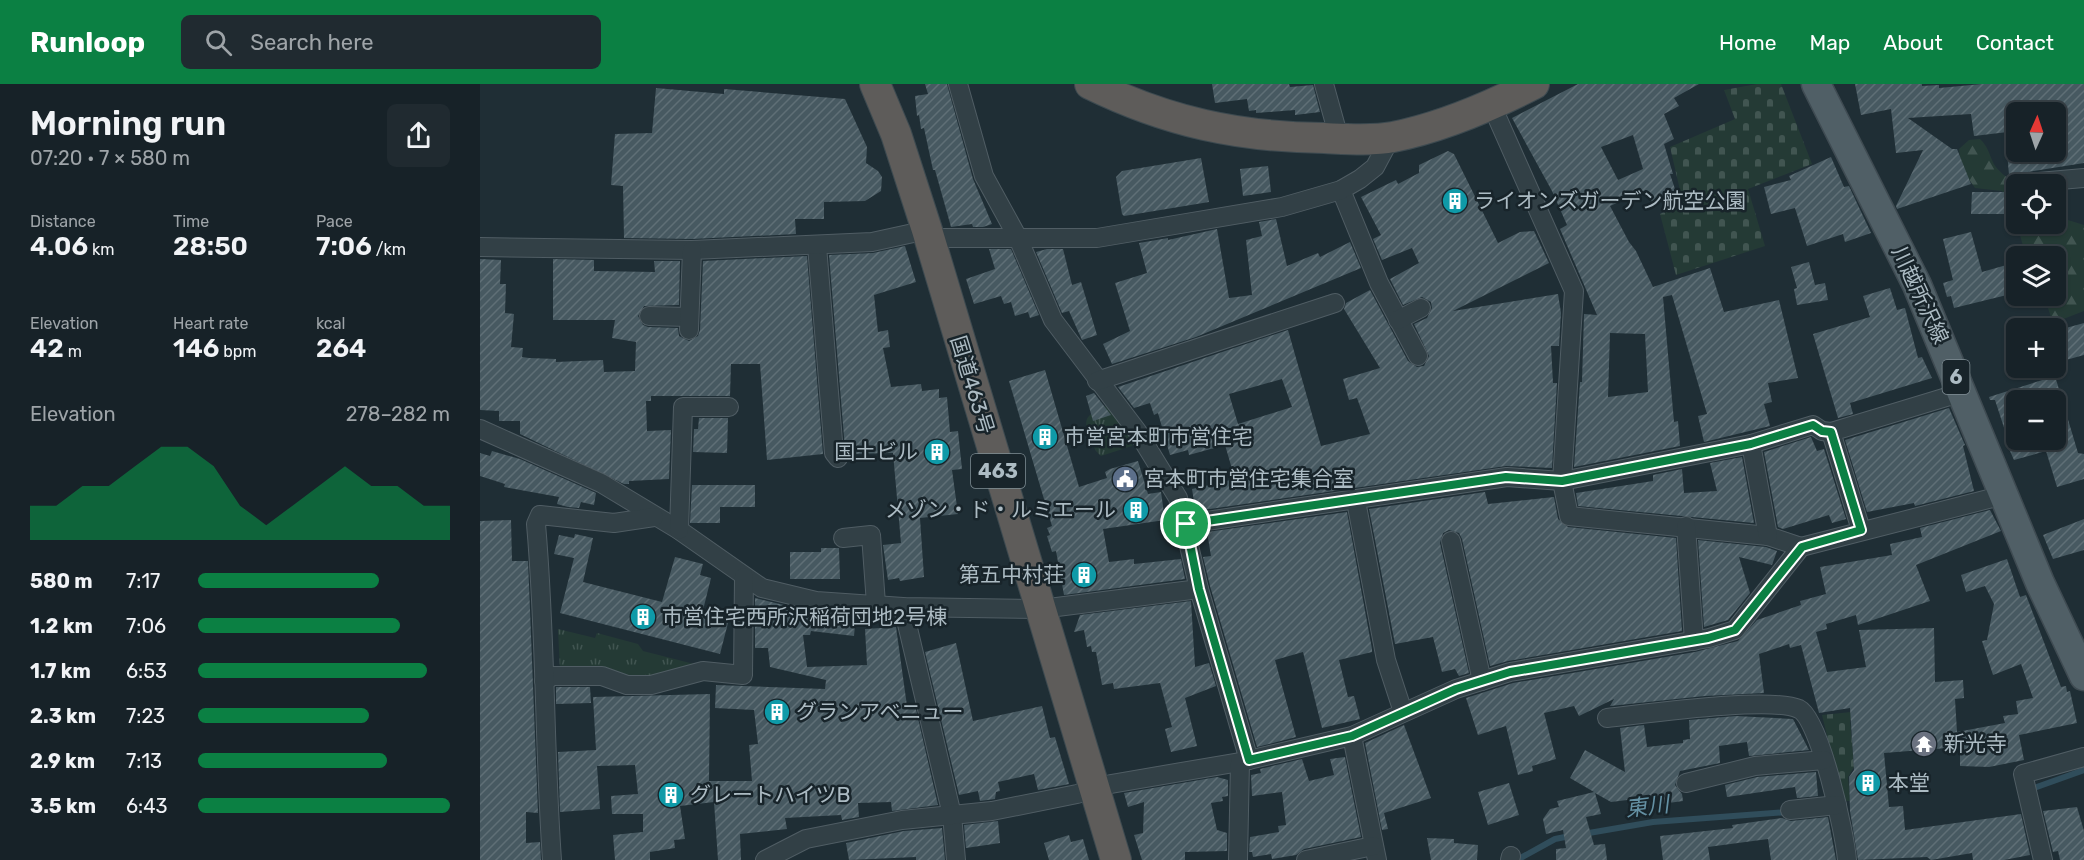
<!DOCTYPE html>
<meta charset="utf-8">
<style>
:root{--surface:#172228;--page:#202a30;--text:#f1f3f6;--muted:#9ea4a8;--line:#363f45;--accent:#0b8043}
body{margin:0;font-family:Rubik,"Noto Sans JP",sans-serif;background:var(--page);color:var(--text);height:100vh;display:flex;flex-direction:column;font-size:22px;white-space:nowrap}
*{box-sizing:border-box;margin:0}
p{font-size:20px;color:var(--muted)}
.icon{flex:none;width:33px;height:33px;fill:none;stroke:currentColor;stroke-width:2;stroke-linecap:round;stroke-linejoin:round}
.map{position:relative;flex:1;overflow:hidden}
.panel{display:flex;flex-direction:column;background:var(--surface);width:480px}
.panel>*{flex:none}
.needle{width:39px;rotate:3deg}
.buttons{position:absolute;left:1526px;top:18px;display:grid;gap:12px}
.buttons a{display:grid;place-items:center;width:60px;height:60px;border-radius:9px;background:var(--surface);box-shadow:0 2px 4px #0004,0 0 0 2px var(--line);font-size:30px}
.pin{position:absolute;display:grid;place-items:center;width:51px;height:51px;color:#fff;margin:-26px;border:3px solid #fff;border-radius:50%;box-shadow:0 2px 6px #0007}
.round{display:grid;place-items:center;flex:none;width:63px;height:63px;border-radius:9px;background:var(--page)}
.head{display:flex;align-items:center;justify-content:space-between;height:102px;padding:0 30px}
h1{font-size:33px;font-weight:600;line-height:45px}
.metrics{display:grid;grid-template-columns:repeat(3,1fr);gap:9px;height:102px;padding:6px 30px}
.metrics div{display:grid;align-content:center}
.metrics b{font-size:26px;font-weight:600}
.metrics small{font-size:16px;font-weight:400}
.metrics p{font-size:16px}
.chart{height:168px;padding:12px 30px}
.chart p{display:flex;justify-content:space-between}
.chart svg{width:100%;height:108px;margin-top:6px;fill:var(--accent);opacity:.7}
ul{padding:0 30px;list-style:none;font-size:20px}
li{display:grid;grid-template-columns:96px 72px 1fr;align-items:center;height:45px}
li i{height:15px;border-radius:8px;background:var(--accent)}
header{display:flex;align-items:center;gap:36px;box-sizing:border-box;height:84px;padding:0 30px;background:var(--accent);color:#fff}
header strong{font-size:28px}
nav{display:flex;gap:33px;margin-inline-start:auto;font-size:21px}
.search{width:420px;height:54px;background:var(--page);display:flex;align-items:center;gap:15px;box-sizing:border-box;padding:0 21px;border-radius:9px;color:var(--muted);font-size:22px}
main{display:flex;flex:1;min-height:0}
.map>svg:first-child{display:block}
</style>
<header>
<strong>Runloop</strong>
<div class="search"><svg class="icon" aria-label="search" viewBox="0 0 24 24"><circle cx="10" cy="10" r="6"/><path d="M15 15l6 6"/></svg>Search here</div>
<nav><a>Home</a><a>Map</a><a>About</a><a>Contact</a></nav>
</header>
<main>
<section class="panel">
<div class="head"><div><h1>Morning run</h1><p>07:20 · 7 × 580 m</p></div><a class="round"><svg class="icon" aria-label="share" viewBox="0 0 24 24"><path d="M12 15V3M7 8l5-5 5 5M5 13v7h14v-7"/></svg></a></div>
<div class="metrics">
<div><p>Distance</p><b>4.06<small> km</small></b></div>
<div><p>Time</p><b>28:50</b></div>
<div><p>Pace</p><b>7:06<small> /km</small></b></div>
</div>
<div class="metrics">
<div><p>Elevation</p><b>42<small> m</small></b></div>
<div><p>Heart rate</p><b>146<small> bpm</small></b></div>
<div><p>kcal</p><b>264</b></div>
</div>
<div class="chart"><p><span>Elevation</span>278–282 m</p>
<svg viewBox="0 0 160 44" preserveAspectRatio="none"><path d="M0 44V30L10 30L20 22L30 22L40 14L50 6L60 6L70 14L80 30L90 38L100 30L110 22L120 14L130 22L140 22L150 30L160 30V44z"/></svg>
</div>
<ul>
<li><b>580 m</b>7:17<i style="width:72%"></i></li>
<li><b>1.2 km</b>7:06<i style="width:80%"></i></li>
<li><b>1.7 km</b>6:53<i style="width:91%"></i></li>
<li><b>2.3 km</b>7:23<i style="width:68%"></i></li>
<li><b>2.9 km</b>7:13<i style="width:75%"></i></li>
<li><b>3.5 km</b>6:43<i style="width:100%"></i></li>
</ul>
</section>
<div class="map">
<svg width="1604" height="776" viewBox="0 0 1604 776">
<defs>
<pattern id="grass-tufts" width="24" height="20" patternUnits="userSpaceOnUse" patternTransform="scale(1.5)"><rect width="24" height="20" fill="#243a35"/><path d="M3 7l-1-3M5 7V3M7 7l1-3M15 17l-1-3M17 17v-4M19 17l1-3" fill="none" stroke="#415551"/></pattern>
<pattern id="forest-firs" width="22" height="20" patternUnits="userSpaceOnUse" patternTransform="scale(1.5)"><rect width="22" height="20" fill="#243a35"/><path d="M5 1l3.5 6h-7zM16 11l3.5 6h-7z" fill="#415551"/></pattern>
<pattern id="cemetery-stones" width="16" height="16" patternUnits="userSpaceOnUse" patternTransform="scale(1.5)"><rect width="16" height="16" fill="#243a35"/><path d="M2 7V4a2 2 0 0 1 4 0v3zM10 15v-3a2 2 0 0 1 4 0v3z" fill="#415551"/></pattern>
<pattern id="building-hatch" width="6" height="6" patternUnits="userSpaceOnUse" patternTransform="scale(1.5)"><rect width="6" height="6" fill="#475961"/><path d="M-1 1l2-2M0 6l6-6M5 7l2-2" fill="none" stroke="#5f6f76"/></pattern>
</defs>
<rect width="100%" height="100%" fill="#1f2e35"/>
<g fill="url(#grass-tufts)">
<path d="M622 322 630 323 655 355 652 362 621 372C614 367 603 344 607 335 609 330 617 326 622 322Z"/>
<polygon points="78,545 115,554 117,549 158,560 163,567 218,581 172,594 80,587"/>
</g>
<g fill="url(#forest-firs)">
<path d="M1500 55C1508 63 1508 67 1512 76 1516 87 1528 94 1537 100L1536 136 1532 122 1522 107 1495 104 1481 84 1479 65 1489 56Z"/>
<path d="M1575 132 1604 141V227L1573 239 1567 221C1580 197 1575 199 1575 172H1560L1543 162 1537 140H1575Z"/>
</g>
<g fill="url(#cemetery-stones)">
<polygon points="1277,0 1301,0 1332,80 1268,105 1285,162 1196,191 1180,130 1203,119 1190,63 1255,35 1244,6"/>
<polygon points="1439,621 1440,632 1370,636 1374,683 1368,693 1370,717 1363,717 1342,631"/>
</g>
<g fill="none" stroke-linecap="round" stroke-linejoin="round">
<g stroke="#304d5b" stroke-width="6">
<polyline points="1554,704 1604,686"/>
<polyline points="1103,750 1173,738 1307,728"/>
<polyline points="1037,776 1075,755 1090,752"/>
</g>
</g>
<g fill="url(#building-hatch)" fill-rule="evenodd">
<polygon points="445,0 467,0 493,95 512,140 503,143 493,143 492,140 471,143 455,86 453,86 444,44 441,45 439,31 437,32 435,12 448,10"/>
<polygon points="732,0 809,0 810,3 833,1 840,28 815,31 815,26 776,29 776,26 769,27 767,15 735,19"/>
<path d="M1098 0H1219L1194 14 1199 22 1184 30 1194 55 1184 60 1193 90H1190L1196 108 1173 120 1166 106 1130 122 1149 158 1156 167 1173 203 1230 184 1244 228 1299 216 1318 294 1288 299 1292 318 1284 320 1290 342 1224 358 1218 332 1227 330 1192 211 1183 213 1194 338 1198 337 1200 362 1094 383 1100 298H1102L1104 230 1117 231 1080 145 1087 141 1072 107 1032 34ZM1153 51 1163 85 1138 96 1121 63ZM1130 249 1165 250 1168 308 1128 313Z"/>
<polygon points="1375,0 1442,0 1442,2 1459,1 1459,4 1502,0 1604,0 1604,79 1529,91 1527,68 1580,68 1574,20 1536,24 1536,47 1494,52 1491,30 1428,34 1472,65 1477,65 1491,100 1417,125 1416,122 1443,66 1416,69 1411,25 1381,31"/>
<polygon points="176,4 244,10 244,5 365,15 387,63 386,79 398,87 402,93 401,107 385,117 344,118 344,135 315,135 316,150 212,155 144,154 143,102 131,101 135,50 172,49"/>
<path d="M968 67 974 70 1018 159 1040 148 1054 147 1069 179 973 227 1078 210 1081 229 1079 262H1071L1073 299H1077L1072 384 1026 382 723 426 722 423 715 424 712 405 755 395 745 361 709 371 708 366 690 371 678 329 674 331 670 319 654 324 638 303 808 246 841 362 890 350 877 314 869 316 863 295 900 284 864 225 866 219 890 206 928 277 937 283 944 282 949 272 934 240 947 234 952 224 951 218 942 213 923 221 910 195 939 179 932 164 902 176 893 155 901 151 881 113 916 96 918 100 939 89V81ZM802 295 812 323 758 340 749 310Z"/>
<polygon points="1351,73 1364,103 1369,102 1391,149 1365,158 1363,150 1327,162 1315,124 1291,130 1284,103 1311,96 1309,92"/>
<polygon points="721,74 729,118 644,132 642,130 636,93 642,87"/>
<polygon points="788,82 791,108 763,112 760,85"/>
<polygon points="1492,108 1525,108 1525,130 1491,130"/>
<polygon points="796,135 807,182 838,169 840,173 870,158 881,184 716,253 632,280 623,260 650,247 635,199 667,189 659,159 688,154 688,156 737,145 749,214 772,211 766,156 782,152 779,138"/>
<polygon points="1491,148 1502,188 1530,180 1536,199 1528,201 1531,210 1474,224 1471,212 1467,213 1463,199 1473,196 1463,155"/>
<polygon points="425,162 436,198 394,211 398,248 408,246 410,263 403,264 411,303 441,300 442,307 459,305 459,314 467,313 470,348 478,347 482,385 472,386 478,430 440,434 444,493 420,497 419,494 408,496 403,461 421,459 413,369 368,370 365,365 349,171 393,169"/>
<polygon points="509,165 531,165 559,231 550,234 548,228 535,232 531,218 524,220 521,212 494,220 486,195 515,185"/>
<polygon points="567,165 583,165 592,201 601,198 617,251 602,256 589,227 582,229 556,168"/>
<polygon points="327,172 343,370 287,376 280,280 251,280 250,312 171,312 171,317 166,317 167,347 191,346 189,395 149,397 149,400 144,400 40,350 40,337 19,337 19,327 0,326 0,175 21,176 20,200 26,200 25,229 34,230 31,263 43,264 42,273 49,274 76,275 76,278 123,276 124,288 155,287 156,258 132,254 135,236 73,236 73,175 114,176 114,187 175,188 174,177 200,177 199,221 164,222 158,232 163,241 168,243 198,244 199,252 209,257 218,252 220,246 223,177"/>
<polygon points="1329,178 1335,201 1345,199 1348,216 1317,221 1314,205 1317,204 1311,183"/>
<polygon points="1410,204 1417,226 1425,224 1438,274 1442,273 1452,294 1370,319 1373,330 1358,334 1333,250 1390,233 1383,212"/>
<polygon points="1604,239 1604,271 1575,279 1575,247"/>
<polygon points="565,286 599,403 627,394 625,388 630,385 658,377 668,410 681,408 685,436 623,445 629,478 654,475 654,480 701,475 705,495 584,511 576,467 572,468 567,452 570,451 567,444 572,442 529,297"/>
<path d="M1575 292 1598 369 1604 370V395L1577 403 1566 367 1534 376 1525 356H1528L1515 316H1510L1509 313ZM1536 316H1575V356H1536Z"/>
<polygon points="614,309 631,331 613,337 606,312"/>
<polygon points="1469,324 1485,361 1483,362 1494,407 1435,422 1434,419 1387,428 1365,356"/>
<polygon points="219,334 248,334 247,369 213,368 214,345 218,345"/>
<polygon points="1331,353 1337,367 1344,365 1366,435 1352,439 1349,431 1303,445 1298,443 1284,368"/>
<polygon points="12,367 40,375 116,409 114,421 101,418 99,424 88,423 77,420 79,413 24,403 25,400 0,392 0,369 10,372"/>
<polygon points="1262,373 1274,439 1098,422 1096,409 1173,397 1173,391 1202,385 1204,409 1237,407 1230,379"/>
<polygon points="212,401 275,401 275,423 240,423 240,439 210,439"/>
<polygon points="1005,408 1008,420 1074,413 1078,435 1088,443 1196,454 1202,547 1028,577 1010,582 982,455 979,449 969,446 963,449 960,459 989,589 979,592 975,585 962,588 953,553 915,560 889,425"/>
<polygon points="1510,426 1521,447 1436,481 1450,517 1378,541 1376,531 1346,540 1347,545 1336,548 1347,588 1386,583 1379,546 1454,544 1455,598 1483,596 1484,614 1475,615 1477,648 1525,639 1523,632 1538,630 1536,617 1553,614 1541,580 1513,591 1502,557 1507,556 1514,520 1505,502 1486,508 1481,491 1527,475 1540,513 1546,511 1581,603 1586,602 1587,608 1590,607 1597,639 1539,651 1544,676 1509,683 1480,682 1480,663 1404,669 1409,723 1423,722 1425,746 1541,730 1550,771 1524,776 1493,776 1492,769 1451,776 1447,773 1378,776 1370,727 1369,693 1374,686 1370,624 1339,629 1321,561 1310,564 1309,560 1279,570 1284,609 1225,612 1130,622 1134,615 1099,632 1094,622 1064,629 1076,675 1052,682 1053,687 1038,691 1026,642 998,651 986,614 1033,599 1215,568 1258,557 1277,536 1321,521 1320,517 1346,510 1340,483 1412,471 1410,460 1442,453 1440,444"/>
<polygon points="867,428 892,565 892,568 859,576 868,613 874,612 880,635 842,644 823,568 795,576 816,653 777,663 730,502 723,473 731,472 727,448"/>
<polygon points="1604,435 1604,466 1573,475 1563,451"/>
<polygon points="31,436 32,477 48,477 50,525 58,729 46,728 46,759 60,758 61,776 0,776 0,437"/>
<polygon points="95,450 113,454 103,498 182,518 195,473 223,480 220,491 231,494 222,530 248,539 240,570 80,529 94,474 74,470 79,451 94,454"/>
<polygon points="1218,456 1286,463 1297,467 1292,481 1259,473 1270,509 1248,536 1224,543"/>
<polygon points="341,464 359,464 360,495 310,495 310,468 341,468"/>
<polygon points="275,514 333,528 376,531 374,552 331,547 330,551 323,551 327,583 387,581 385,545 416,543 427,622 435,621 458,721 412,727 411,718 378,719 379,733 362,736 361,731 305,734 307,745 260,750 261,776 238,776 234,718 200,722 205,755 194,756 195,764 170,768 170,776 135,776 133,751 163,748 163,730 132,730 131,712 158,710 155,681 117,682 120,725 80,728 78,668 116,666 113,613 230,610 229,697 272,697 269,661 278,660 274,626 235,624 236,601 345,605 346,596 290,583 288,564 275,564"/>
<polygon points="711,517 715,583 729,579 736,602 705,614 717,662 691,668 685,645 692,643 680,599 634,605 633,599 622,601 616,568 612,568 611,562 607,563 604,546 594,548 600,531"/>
<polygon points="476,559 493,637 562,622 570,654 575,653 589,700 558,706 554,690 518,698 520,707 516,708 515,715 500,717 498,707 479,711 445,568"/>
<polygon points="76,603 110,603 111,619 76,620"/>
<polygon points="1256,632 1313,635 1329,666 1269,672 1267,658 1239,662 1240,679 1200,687 1195,701 1202,710 1203,717 1181,720 1180,712 1131,718 1115,709 1121,730 1106,733 1114,761 1125,760 1127,776 1076,776 1076,765 1086,764 1083,746 1066,750 1063,735 1070,725 1079,723 1077,717 1114,708 1090,694 1105,666 1145,688 1140,644 1164,641 1167,663 1203,659 1203,656 1210,655 1209,636"/>
<polygon points="924,641 951,714 904,729 908,745 902,746 885,659"/>
<polygon points="865,673 881,753 824,765 816,771 792,775 791,770 773,773 772,768 769,768 770,753 799,748 798,742 806,741 802,708 772,712 771,691 781,689 780,685 822,675 829,697 854,691 850,675"/>
<polygon points="1336,688 1338,712 1317,714 1315,703 1247,713 1245,701 1277,693"/>
<polygon points="737,693 748,696 748,712 742,713 743,717 731,719 737,746 747,749 747,767 705,768 705,776 662,776 654,751 663,749 664,718 648,723 644,709"/>
<polygon points="1029,699 1039,731 1008,741 998,708"/>
<polygon points="1597,723 1604,747 1604,776 1580,776 1578,767 1573,768 1563,727"/>
<polygon points="1348,733 1356,776 1291,776 1288,755 1228,763 1230,776 1183,776 1180,752 1253,744 1252,741 1302,734 1311,737"/>
<polygon points="518,737 520,759 486,764 484,741"/>
<polygon points="462,744 465,776 436,776 436,773 369,776 366,759 424,747"/>
<polygon points="589,751 591,758 603,755 609,776 569,776 564,759"/>
<polygon points="947,754 974,755 974,759 998,761 997,776 951,776"/>
</g>
<g fill="none" stroke-linecap="round" stroke-linejoin="round">
<g stroke="#505d64" stroke-width="20">
<g id="minor">
<polyline points="478,0 504,92 538,154 573,236 657,347 698,414 719,505 769,676"/>
<polyline points="844,0 859,54"/>
<polyline points="1012,22 1094,207 1082,397 1089,432 1288,452 1321,463"/>
<polyline points="1547,99 1604,94"/>
<polyline points="861,106 899,199 938,272"/>
<polyline points="449,154 617,154 802,123 861,106 880,95 895,83 911,53"/>
<polyline points="337,162 354,369 358,374"/>
<polyline points="0,163 212,166 392,158 447,146"/>
<polyline points="169,232 209,233"/>
<polyline points="918,236 941,224"/>
<polyline points="209,246 212,166"/>
<polyline points="617,297 855,219"/>
<polyline points="0,345 121,399 199,446 282,504 336,517 423,523 561,525 719,505"/>
<polyline points="1271,360 1333,341 1342,347 1351,348"/>
<polyline points="876,417 906,576 923,628"/>
<polyline points="706,440 1027,393 1082,397 1271,360 1288,452"/>
<polyline points="1206,442 1214,557"/>
<polyline points="199,446 203,323 249,323"/>
<polyline points="1381,446 1351,348 1483,308"/>
<polyline points="363,454 391,451 396,520"/>
<polyline points="971,457 1002,597"/>
<polyline points="423,523 472,731 476,776"/>
<polyline points="64,597 73,592 122,592 147,601 171,601 223,587 263,591 264,493"/>
<path d="M1127 634C1165 630 1290 612 1319 625 1340 635 1365 750 1367 776"/>
<polyline points="872,652 897,776"/>
<polyline points="1206,699 1275,682 1344,676"/>
<polyline points="1310,726 1357,721"/>
<path d="M72 776C64 664 66 552 56 440L60 431 134 439 174 433"/>
<polyline points="285,776 326,755 422,736 512,727 597,710 631,700 760,678 872,652 976,605 1030,588 1229,554 1255,546 1321,463 1524,411"/>
<polyline points="758,776 760,678"/>
<polyline points="826,776 893,762"/>
<polyline points="1030,776 1031,772"/>
<polyline points="1563,776 1543,690 1604,673"/>
</g>
</g>
<g stroke="#3f4b52" stroke-width="31">
<polyline id="primary" points="1336,0 1437,201 1560,499 1604,592"/>
</g>
<g stroke="#3d4a50" stroke-width="32">
<g id="trunk">
<polyline points="395,0 416,50 447,146 636,776"/>
<path d="M610 0C688 38 758 53 844 54 866 55 892 57 913 53 963 43 1009 23 1054 0"/>
</g>
</g>
<use href="#minor" stroke="#324046" stroke-width="18"/>
<use href="#primary" stroke="#505f66" stroke-width="28"/>
<use href="#trunk" stroke="#5e5c5a" stroke-width="30"/>
</g>
<g fill="none" stroke-linecap="round" stroke-linejoin="round">
<g stroke="#fff" stroke-width="12">
<polygon id="route" points="1333,341 1342,347 1351,348 1381,446 1322,463 1255,546 1228,554 1030,588 976,605 872,652 769,676 719,505 706,440 1026,393 1082,397 1271,360"/>
</g>
<use href="#route" stroke="#0b8043" stroke-width="8"/>
</g>
<defs>
<g id="building-disc" transform="scale(1.35)"><circle r="9.5" fill="#0f9aa8" stroke="#18242a"/><path d="M-4-6H4V6H1V3H-1V6H-4ZM-2.5-4.3h1.7v1.8h-1.7ZM.8-4.3h1.7v1.8H.8ZM-2.5-1h1.7V.8h-1.7ZM.8-1h1.7V.8H.8Z" fill="#fff"/></g>
<g id="civic-disc" transform="scale(1.35)"><circle r="9.5" fill="#5c6f8a" stroke="#18242a"/><path d="M-.6-6.5H3V-4.5H.6V-3L4-1V1h2V6H-6V1h2V-1L-.6-3ZM-1.2 2.5V6h2.4V2.5Z" fill="#fff"/></g>
<g id="temple-disc" transform="scale(1.35)"><circle r="9.5" fill="#6b7280" stroke="#18242a"/><path d="M0-6L5-2H3V0L6.5 2.5H4V6H1.5V3h-3V6H-4V2.5H-6.5L-3 0V-2H-5Z" fill="#fff"/></g>
</defs>
<g fill-rule="evenodd">
<use href="#building-disc" x="975" y="117"/>
<use href="#building-disc" x="565" y="353"/>
<use href="#building-disc" x="457" y="368"/>
<use href="#civic-disc" x="645" y="395"/>
<use href="#building-disc" x="656" y="426"/>
<use href="#building-disc" x="604" y="491"/>
<use href="#building-disc" x="163" y="533"/>
<use href="#building-disc" x="297" y="628"/>
<use href="#temple-disc" x="1444" y="660"/>
<use href="#building-disc" x="1388" y="699"/>
<use href="#building-disc" x="191" y="711"/>
</g>
<g text-anchor="middle" stroke-width="5" stroke-linejoin="round" paint-order="stroke">
<g fill="#18242a" stroke="#808e95" stroke-width="1.5">
<rect x="1462.5" y="276" width="27" height="34" rx="4.5"/>
<rect x="491" y="370" width="54" height="34" rx="4.5"/>
</g>
<g font-size="20" font-weight="bold" fill="#acbbc3">
<text x="1476" y="300">6</text>
<text x="518" y="394">463</text>
</g>
<g font-size="21" fill="#acbbc3" stroke="#18242a" text-anchor="start">
<text x="994" y="124">ライオンズガーデン航空公園</text>
<text x="584" y="360">市営宮本町市営住宅</text>
<text x="438" y="375" text-anchor="end">国土ビル</text>
<text x="664" y="402">宮本町市営住宅集合室</text>
<text x="636" y="433" text-anchor="end">メゾン・ド・ルミエール</text>
<text x="584" y="498" text-anchor="end">第五中村荘</text>
<text x="182" y="540">市営住宅西所沢稲荷団地2号棟</text>
<text x="316" y="635">グランアベニュー</text>
<text x="1464" y="667">新光寺</text>
<text x="1408" y="706">本堂</text>
<text x="210" y="718">グレートハイツB</text>
</g>
<g font-size="21" fill="#acbbc3" stroke="#18242a">
<text transform="translate(1440 211) rotate(65)" y="7">川越所沢線</text>
<text transform="translate(492 301) rotate(73)" y="7">国道463号</text>
</g>
<g font-size="22" font-style="italic" fill="#6490a3" stroke="#18242a">
<text transform="translate(1167 722) rotate(-7)" y="8">東川</text>
</g>
</g>
</svg>
<div class="buttons">
<a><svg class="needle" viewBox="-14 -14 28 28"><path d="M0-13l5 13h-10z" fill="#e53935"/><path d="M0 13l5-13h-10z" fill="#9ea4a8"/></svg></a>
<a><svg class="icon" aria-label="locate" viewBox="0 0 24 24"><circle cx="12" cy="12" r="6"/><path d="M12 2v4M12 18v4M2 12h4M18 12h4"/></svg></a>
<a><svg class="icon" aria-label="layers" viewBox="0 0 24 24"><path d="M12 4l9 5-9 5-9-5zM3 14l9 5 9-5"/></svg></a>
<a>+</a>
<a>−</a>
</div>
<div class="pin" style="left:706px;top:440px;background:#1e9e55"><svg class="icon" aria-label="arrive" viewBox="0 0 24 24"><path d="M6 21V4h12l-3 4 3 4H6"/></svg></div>
</div>
</main>
